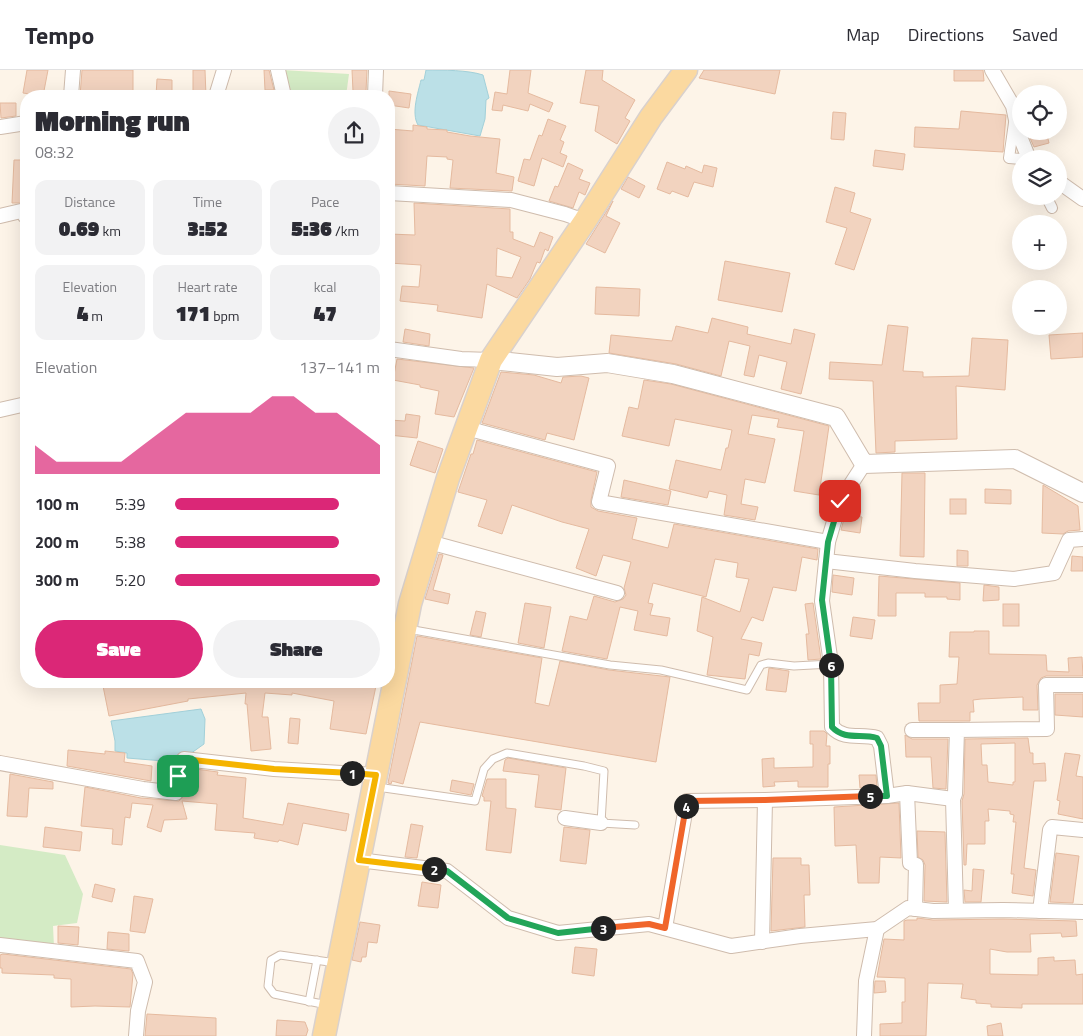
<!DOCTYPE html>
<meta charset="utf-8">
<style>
:root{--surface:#fff;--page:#f2f2f3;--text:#2b2b33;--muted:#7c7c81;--line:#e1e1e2;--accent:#db2777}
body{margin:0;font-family:"Titillium Web",sans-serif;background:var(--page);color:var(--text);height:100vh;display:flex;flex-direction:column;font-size:19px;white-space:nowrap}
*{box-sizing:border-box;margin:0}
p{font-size:16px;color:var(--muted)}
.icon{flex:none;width:28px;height:28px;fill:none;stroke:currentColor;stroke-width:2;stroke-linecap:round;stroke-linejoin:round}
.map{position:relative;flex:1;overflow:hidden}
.side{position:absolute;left:20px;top:20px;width:375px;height:598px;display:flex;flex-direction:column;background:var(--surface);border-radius:20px;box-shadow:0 5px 20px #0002}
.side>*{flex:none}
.buttons{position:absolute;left:1012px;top:15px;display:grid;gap:10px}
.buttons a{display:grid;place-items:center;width:55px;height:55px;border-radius:50%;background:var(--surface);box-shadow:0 5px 20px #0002;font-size:25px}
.pin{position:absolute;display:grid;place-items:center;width:42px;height:42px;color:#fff;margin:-21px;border-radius:10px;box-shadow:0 2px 8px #0006}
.km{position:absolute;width:25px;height:25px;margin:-12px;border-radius:50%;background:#222;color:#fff;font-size:14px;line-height:25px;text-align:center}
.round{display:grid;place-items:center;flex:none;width:52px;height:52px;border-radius:26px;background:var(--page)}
.overview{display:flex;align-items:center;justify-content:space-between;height:85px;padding:0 15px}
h1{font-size:28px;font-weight:800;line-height:38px}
.stats{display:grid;grid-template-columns:repeat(3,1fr);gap:8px;height:85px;padding:5px 15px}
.stats div{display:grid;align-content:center;border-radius:12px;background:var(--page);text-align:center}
.stats b{font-size:21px;font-weight:800}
.stats small{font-size:14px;font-weight:400}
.stats p{font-size:14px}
.chart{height:140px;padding:10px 15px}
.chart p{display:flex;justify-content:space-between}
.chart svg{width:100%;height:90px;margin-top:5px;fill:var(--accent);opacity:.7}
.button{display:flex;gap:10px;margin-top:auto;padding:10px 15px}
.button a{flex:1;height:58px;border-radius:30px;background:var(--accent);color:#fff;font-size:20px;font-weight:800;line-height:58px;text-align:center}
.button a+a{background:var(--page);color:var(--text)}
ul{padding:0 15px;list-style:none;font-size:16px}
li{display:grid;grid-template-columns:80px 60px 1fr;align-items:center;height:38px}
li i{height:12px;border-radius:6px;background:var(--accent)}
header{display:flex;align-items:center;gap:30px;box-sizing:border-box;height:70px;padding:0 25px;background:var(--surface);border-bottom:1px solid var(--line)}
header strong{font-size:24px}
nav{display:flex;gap:28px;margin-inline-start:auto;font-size:18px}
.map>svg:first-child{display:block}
</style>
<header>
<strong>Tempo</strong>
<nav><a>Map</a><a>Directions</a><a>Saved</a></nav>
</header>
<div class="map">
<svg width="1083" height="966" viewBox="0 0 1083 966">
<rect width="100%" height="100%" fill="#fdf4e8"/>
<g fill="#d4ebc5">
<polygon points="282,0 349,4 346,26 287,26"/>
<polygon points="0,775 65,785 83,824 77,853 53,856 54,877 0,869"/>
</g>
<g fill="#bbe0e7" stroke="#a2d0d9">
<path d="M426 0C443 0 468 0 483 5L489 28 486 30 485 49 480 66 418 55C411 43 418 23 421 10H424Z"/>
<polygon points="201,639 205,649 204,674 183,689 164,691 127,688 127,683 115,681 115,671 111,651"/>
</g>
<g fill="#f2d3bf" stroke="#e5ba9f" fill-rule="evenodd">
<polygon points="27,0 48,0 43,26 23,23"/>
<polygon points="82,0 133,0 133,26 80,26"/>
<polygon points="193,0 205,0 206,26 193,26"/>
<polygon points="264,0 269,0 274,20 265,20"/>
<polygon points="352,0 367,0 366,21 353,21"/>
<polygon points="510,0 531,0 528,23 553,33 549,42 530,34 528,41 503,35 502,41 492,40 495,22 507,24"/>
<polygon points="586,0 603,0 602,10 635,30 625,48 630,51 617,74 595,61 599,36 580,33"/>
<polygon points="704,0 780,0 775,24 699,8"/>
<polygon points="954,0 983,0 984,11 954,11"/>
<polygon points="157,9 172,10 172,26 156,26"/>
<polygon points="389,21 411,24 409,38 389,35"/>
<polygon points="0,33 16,33 16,46 1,48"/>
<polygon points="961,41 1006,45 1003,82 914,77 915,57 959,59"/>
<polygon points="833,42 846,43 844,70 831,69"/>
<polygon points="548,49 566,56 560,70 564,72 560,83 567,86 563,97 542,88 534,116 518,111 524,89 530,90 539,65 542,66"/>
<polygon points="413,55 427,57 427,59 447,60 447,62 470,66 500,69 496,103 514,107 512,121 450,118 453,90 447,89 447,87 427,86 425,116 389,114 389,59 413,61"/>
<polygon points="1027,61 1046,61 1049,73 1034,77"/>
<polygon points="875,80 905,84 903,100 873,96"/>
<polygon points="14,90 25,90 22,133 12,133"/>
<polygon points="667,92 685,99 686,96 702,103 704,95 717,98 713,117 694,112 688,127 672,121 670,124 657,119"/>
<polygon points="568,93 583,100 579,109 590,113 585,125 579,122 573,138 549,131 555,116 558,117"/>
<polygon points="628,107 645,116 639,128 621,119"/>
<polygon points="835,117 855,123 850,142 871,149 854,200 835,194 847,158 826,152"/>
<polygon points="613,131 606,146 620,153 605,183 586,174"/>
<path d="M414 133 510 139V162H513V169L534 177 540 162 553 167 548 181 545 179 540 193 537 192 530 209 517 228 487 214 482 248 437 241 438 235 400 231 402 216 419 217 421 195 389 193V164L415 165ZM497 178 521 187 512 208 496 206Z"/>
<polygon points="725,191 790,203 782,242 718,230"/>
<polygon points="596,217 640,219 639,246 595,244"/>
<polygon points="712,248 748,257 747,264 791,274 794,259 815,264 801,324 781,319 787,292 759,285 754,307 744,305 750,276 729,271 721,306 676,294 609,283 611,265 672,271 676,256 708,263"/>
<polygon points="888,255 908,257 903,301 923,302 923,307 969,306 972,268 1008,270 1005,320 956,316 957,369 895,371 895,382 876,383 873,311 829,309 830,292 882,295"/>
<polygon points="405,259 430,264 429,276 403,272"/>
<polygon points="1083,263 1083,287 1051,289 1049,265"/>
<polygon points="397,289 474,298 454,347 435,344 439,321 420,317 420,315 393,310"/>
<polygon points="501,302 534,305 561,313 563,307 581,306 589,308 574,370 547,363 545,370 482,353"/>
<polygon points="644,310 671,314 829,356 819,425 794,421 804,361 777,357 779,349 752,345 748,364 775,369 765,413 745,409 741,434 758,437 755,450 724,445 727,425 709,421 707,428 669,419 676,390 721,400 726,378 728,378 732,360 675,349 669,376 622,366 629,337 638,339"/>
<polygon points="406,344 420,346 417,368 389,365 389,350 405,351"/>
<polygon points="477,370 597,402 591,430 591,437 598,441 637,448 632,469 668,478 674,454 818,479 817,490 802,487 796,521 773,517 763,551 752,547 741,569 762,573 759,586 749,584 745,609 707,605 713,567 697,561 702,527 740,542 749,509 736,507 738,493 715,489 706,527 653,513 648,533 653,534 650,545 670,548 667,566 634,560 638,541 620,537 607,589 562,581 570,546 587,550 594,526 615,532 623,529 626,525 624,518 631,492 603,485 596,506 576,498 589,459 562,452 512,435 502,464 478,456 487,430 458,422 471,384 473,384"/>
<polygon points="418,371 443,379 435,403 410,395"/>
<polygon points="902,403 925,403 924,487 900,486"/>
<polygon points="624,410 671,421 668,435 621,427"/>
<polygon points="1043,415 1078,436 1080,460 1068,461 1063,464 1042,463"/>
<polygon points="985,419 1011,420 1011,434 985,433"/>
<rect x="950" y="429" width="16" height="15"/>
<polygon points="845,445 862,447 860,463 841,460"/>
<polygon points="957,480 968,481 968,496 957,496"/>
<polygon points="439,484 443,485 433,520 450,524 448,534 425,529"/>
<polygon points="1072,486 1083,487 1083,501 1071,501"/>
<polygon points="833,505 854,508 852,525 832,522"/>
<polygon points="879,506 960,513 960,530 947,529 947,527 925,527 925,523 896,523 896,546 878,546"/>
<polygon points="984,515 999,517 999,530 983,531"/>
<polygon points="525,533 551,537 544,578 518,573"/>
<polygon points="813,533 821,589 808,590 806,564 809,564 805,534"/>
<rect x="1003" y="534" width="16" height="22"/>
<polygon points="476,541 486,543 481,567 470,565"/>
<polygon points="853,547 875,550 872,569 850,566"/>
<polygon points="974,561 989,561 989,584 1046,585 1047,601 1069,602 1068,588 1082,587 1083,606 1046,606 1041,608 1037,615 1038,640 1023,640 1023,627 981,629 973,630 974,642 970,642 970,651 919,651 918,633 940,633 940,615 957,614 959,587 949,587 950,562 974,562"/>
<polygon points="417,566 542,588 535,633 549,636 560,591 609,600 670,607 656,692 420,652 403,714 392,711 391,714 388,713"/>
<polygon points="769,598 789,601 786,622 766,620"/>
<polygon points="102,611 377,611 366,664 330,659 334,631 292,623 292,625 265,623 262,647 268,647 271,679 251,681 247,634 245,634 246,623 188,629 188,631 109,646"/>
<polygon points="1055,624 1083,624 1083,647 1055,645"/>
<polygon points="290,648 300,649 298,674 288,673"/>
<polygon points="810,661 824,661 827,664 826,676 830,676 830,694 828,694 828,717 798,717 798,711 774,712 775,716 763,717 762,689 774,688 774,698 813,697 813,674 810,674"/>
<polygon points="905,665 912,669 948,669 946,719 933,718 931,687 906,687"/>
<path d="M1028 668 1030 683H1033V694L1045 693 1046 711H1034L1024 798 1036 800 1033 826 1012 823 1014 804H1011L1016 752H1013L1014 745 1010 744V741L988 739 989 751H985V774H967L966 795H964L962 731 964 724 965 669ZM1015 673V712H1013V715L988 712 987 695H982L981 674Z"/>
<polygon points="68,680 105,684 105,681 125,683 124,692 152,696 151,711 67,696"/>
<polygon points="1065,683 1080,685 1076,706 1083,707 1083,749 1058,744 1060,731 1057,730"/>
<polygon points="508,688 566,698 561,740 535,737 539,705 503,701 505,690"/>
<polygon points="188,698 218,702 217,705 246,708 243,748 283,755 288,733 349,744 346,761 303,753 298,775 279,770 278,772 254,768 255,763 215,760 217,734 182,731 187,749 164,750 161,762 147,757 153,735 132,733 130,748 125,747 122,775 112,774 113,759 81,756 85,717 141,728 179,731 185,724"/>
<polygon points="10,704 53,712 53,719 29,718 27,747 7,746"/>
<polygon points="859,705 876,705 877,718 860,718"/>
<polygon points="487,709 506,709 506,738 516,739 511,783 486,780 491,731 484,731 484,727 482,726"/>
<polygon points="452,710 474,714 471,725 450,721"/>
<polygon points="899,733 901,788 880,787 879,813 858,813 856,775 835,776 834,737"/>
<polygon points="411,754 423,756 417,788 405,787"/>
<polygon points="45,757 82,762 80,781 43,777"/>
<polygon points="564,757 590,760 586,794 560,791"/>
<polygon points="917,761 945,762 947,832 924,831 925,795 923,790 918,787"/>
<polygon points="1056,783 1079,786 1073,833 1050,832"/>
<polygon points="773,788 801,788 801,795 809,795 810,825 804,825 805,857 771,861"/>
<polygon points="973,799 984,800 981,832 965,832 964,820 972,821"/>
<polygon points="422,812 441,815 438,838 418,836"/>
<polygon points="95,814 115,819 112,832 92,827"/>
<polygon points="134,826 153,829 145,863 130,861"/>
<polygon points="917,848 933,850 1003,849 1076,851 1077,866 1062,867 1061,863 1030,864 1031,882 1007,882 990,879 990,904 1038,905 1038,888 1054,887 1054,891 1075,890 1076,905 1083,904 1083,934 1022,934 1022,938 991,937 991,934 976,933 976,930 961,928 963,914 928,913 926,966 880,966 880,954 902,953 902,932 905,932 905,908 877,907 884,869 904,870 904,851 907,850 917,850"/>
<polygon points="360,852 380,855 377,873 368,872 366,887 362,887 361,892 352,890"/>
<polygon points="58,856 79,857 78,875 58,873"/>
<polygon points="108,862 129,864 129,881 107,879"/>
<polygon points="575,877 597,879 594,906 572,903"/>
<polygon points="3,884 131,899 133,904 130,937 95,936 71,937 71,909 54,908 54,905 2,903 2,898 0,898 0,885"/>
<polygon points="875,911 885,911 886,922 874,923"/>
<polygon points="147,944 216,948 216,966 145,966"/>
<polygon points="277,950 305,952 308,960 306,966 276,966"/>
<polygon points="1001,953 1003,966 988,966 987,956"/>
</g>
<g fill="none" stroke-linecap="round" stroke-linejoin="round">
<g stroke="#cfbcad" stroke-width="9">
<g id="service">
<polyline points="408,559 610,595 661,600 747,620 761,595 768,593 794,596 831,594"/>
<polyline points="377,717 475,731 484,699 493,689 507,683 584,696 604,701 601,753 635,755"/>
<polyline points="309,932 317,890"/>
<polyline points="327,935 274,924 268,916 271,890 280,885 336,893"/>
</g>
</g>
<g stroke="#cfbcad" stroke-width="12">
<g id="pedestrian">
<polyline points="1014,53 1009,88 1020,89 1021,95"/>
<polyline points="1046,126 1052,138"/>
</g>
</g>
<g stroke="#cfbcad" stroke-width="16">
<g id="minor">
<polyline points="278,0 284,26"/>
<polyline points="992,0 1013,36 1019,64 1029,89"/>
<polyline points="71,26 73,0"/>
<polyline points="216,26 224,0"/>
<polyline points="375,26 376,0"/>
<polyline points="0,57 26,53"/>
<polyline points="1059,112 1083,129"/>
<polyline points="389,123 511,130 565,144 585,151"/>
<polyline points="0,146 21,141 24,142 25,146"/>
<polyline points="389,279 461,289 491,290"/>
<polyline points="0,340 26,334"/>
<polyline points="466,358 608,396 599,432 828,472"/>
<path d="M864 394 840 431 828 472 822 531 831 594 832 657C845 671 861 663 877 668L881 676 887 726"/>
<polyline points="429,472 617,523"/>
<polyline points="826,491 915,501 1014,509 1054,503 1069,470 1083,469"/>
<polyline points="912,660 957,660"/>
<path d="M0 693 143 719 176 723C177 712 176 696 184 689L274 699 376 705"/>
<polyline points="907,723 910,793 916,795 915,839"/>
<polyline points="565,748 601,753"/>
<polyline points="359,790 447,801 508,848 558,863 649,854 731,876 800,866 877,859 908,838 933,841 1003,840 1083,842"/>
<polyline points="956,840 953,729 955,724 957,660 1047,659 1046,615 1083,615"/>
<polyline points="1040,841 1050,760 1052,757 1083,760"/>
<polyline points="665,858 687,731 765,730 887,726 907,723 953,729"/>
<polyline points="762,872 765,730"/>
<polyline points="0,875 137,891 145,912 138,941 136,966"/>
<polyline points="864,966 866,911 877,859"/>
</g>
</g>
<g stroke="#cfbcad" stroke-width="20">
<polyline id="tertiary" points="491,290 557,297 607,293 673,304 836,347 864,394 1015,389 1083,423"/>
</g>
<g stroke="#d9d1cd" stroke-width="25">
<polyline id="primary" points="324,966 410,534 448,408 491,290 585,151 651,47 686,0"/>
</g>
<use href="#service" stroke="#fff" stroke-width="7"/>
<use href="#pedestrian" stroke="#fff" stroke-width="10"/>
<use href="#minor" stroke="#fff" stroke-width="14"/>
<use href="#tertiary" stroke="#fff" stroke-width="18"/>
<use href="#primary" stroke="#fbd9a0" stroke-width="22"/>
</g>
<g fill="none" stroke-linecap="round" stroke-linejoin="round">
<g stroke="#fff" stroke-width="10">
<polyline id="split-1" points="178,706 180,692 184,689 274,699 352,703"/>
</g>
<g stroke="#fff" stroke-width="10">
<polyline id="split-2" points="352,703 376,705 359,790 434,799"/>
</g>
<g stroke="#fff" stroke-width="10">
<polyline id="split-3" points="434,799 447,801 508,848 558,863 603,858"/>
</g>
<g stroke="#fff" stroke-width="10">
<polyline id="split-4" points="603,858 649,854 665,858 686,736"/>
</g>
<g stroke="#fff" stroke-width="10">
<polyline id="split-5" points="686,736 687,731 765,730 870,726"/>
</g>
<g stroke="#fff" stroke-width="10">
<path id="split-6" d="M831 595 832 657C845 671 861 663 877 668L881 676 887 726H870"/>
</g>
<g stroke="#fff" stroke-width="10">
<polyline id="split-7" points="831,595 822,530 828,472 840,431"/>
</g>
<use href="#split-1" stroke="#f5b400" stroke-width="6"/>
<use href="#split-2" stroke="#f5b400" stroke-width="6"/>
<use href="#split-3" stroke="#22a559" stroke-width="6"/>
<use href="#split-4" stroke="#f0652b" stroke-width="6"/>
<use href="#split-5" stroke="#f0652b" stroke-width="6"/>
<use href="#split-6" stroke="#22a559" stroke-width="6"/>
<use href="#split-7" stroke="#22a559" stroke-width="6"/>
</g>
</svg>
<div class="buttons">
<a><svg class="icon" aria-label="locate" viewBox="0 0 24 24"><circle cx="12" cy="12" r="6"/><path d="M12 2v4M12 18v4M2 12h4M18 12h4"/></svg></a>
<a><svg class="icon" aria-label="layers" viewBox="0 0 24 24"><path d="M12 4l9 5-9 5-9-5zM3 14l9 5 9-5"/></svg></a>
<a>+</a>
<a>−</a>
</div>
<div class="pin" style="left:178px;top:706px;background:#1e9e55"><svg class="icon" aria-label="arrive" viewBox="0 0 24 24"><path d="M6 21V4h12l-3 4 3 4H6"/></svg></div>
<div class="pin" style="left:840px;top:431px;background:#d93025"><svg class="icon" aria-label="check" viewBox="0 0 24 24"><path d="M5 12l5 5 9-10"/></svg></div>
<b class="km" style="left:352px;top:703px">1</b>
<b class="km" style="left:434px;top:799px">2</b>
<b class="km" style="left:603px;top:858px">3</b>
<b class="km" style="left:686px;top:736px">4</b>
<b class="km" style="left:870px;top:726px">5</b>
<b class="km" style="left:831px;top:595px">6</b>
<section class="side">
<div class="overview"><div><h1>Morning run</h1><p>08:32</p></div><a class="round"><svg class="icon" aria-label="share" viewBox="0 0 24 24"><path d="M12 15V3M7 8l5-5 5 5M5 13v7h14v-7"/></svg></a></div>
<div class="stats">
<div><p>Distance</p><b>0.69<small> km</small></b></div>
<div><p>Time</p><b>3:52</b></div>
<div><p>Pace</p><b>5:36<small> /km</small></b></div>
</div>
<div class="stats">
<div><p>Elevation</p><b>4<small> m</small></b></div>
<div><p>Heart rate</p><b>171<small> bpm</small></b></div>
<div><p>kcal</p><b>47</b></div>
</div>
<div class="chart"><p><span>Elevation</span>137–141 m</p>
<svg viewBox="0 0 160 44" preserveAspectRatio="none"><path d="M0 44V30L10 38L20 38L30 38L40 38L50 30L60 22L70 14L80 14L90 14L100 14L110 6L120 6L130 14L140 14L150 22L160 30V44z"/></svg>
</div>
<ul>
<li><b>100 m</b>5:39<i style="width:80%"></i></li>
<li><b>200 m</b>5:38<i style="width:80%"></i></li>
<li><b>300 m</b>5:20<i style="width:100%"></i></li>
</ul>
<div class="button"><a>Save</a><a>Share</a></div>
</section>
</div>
